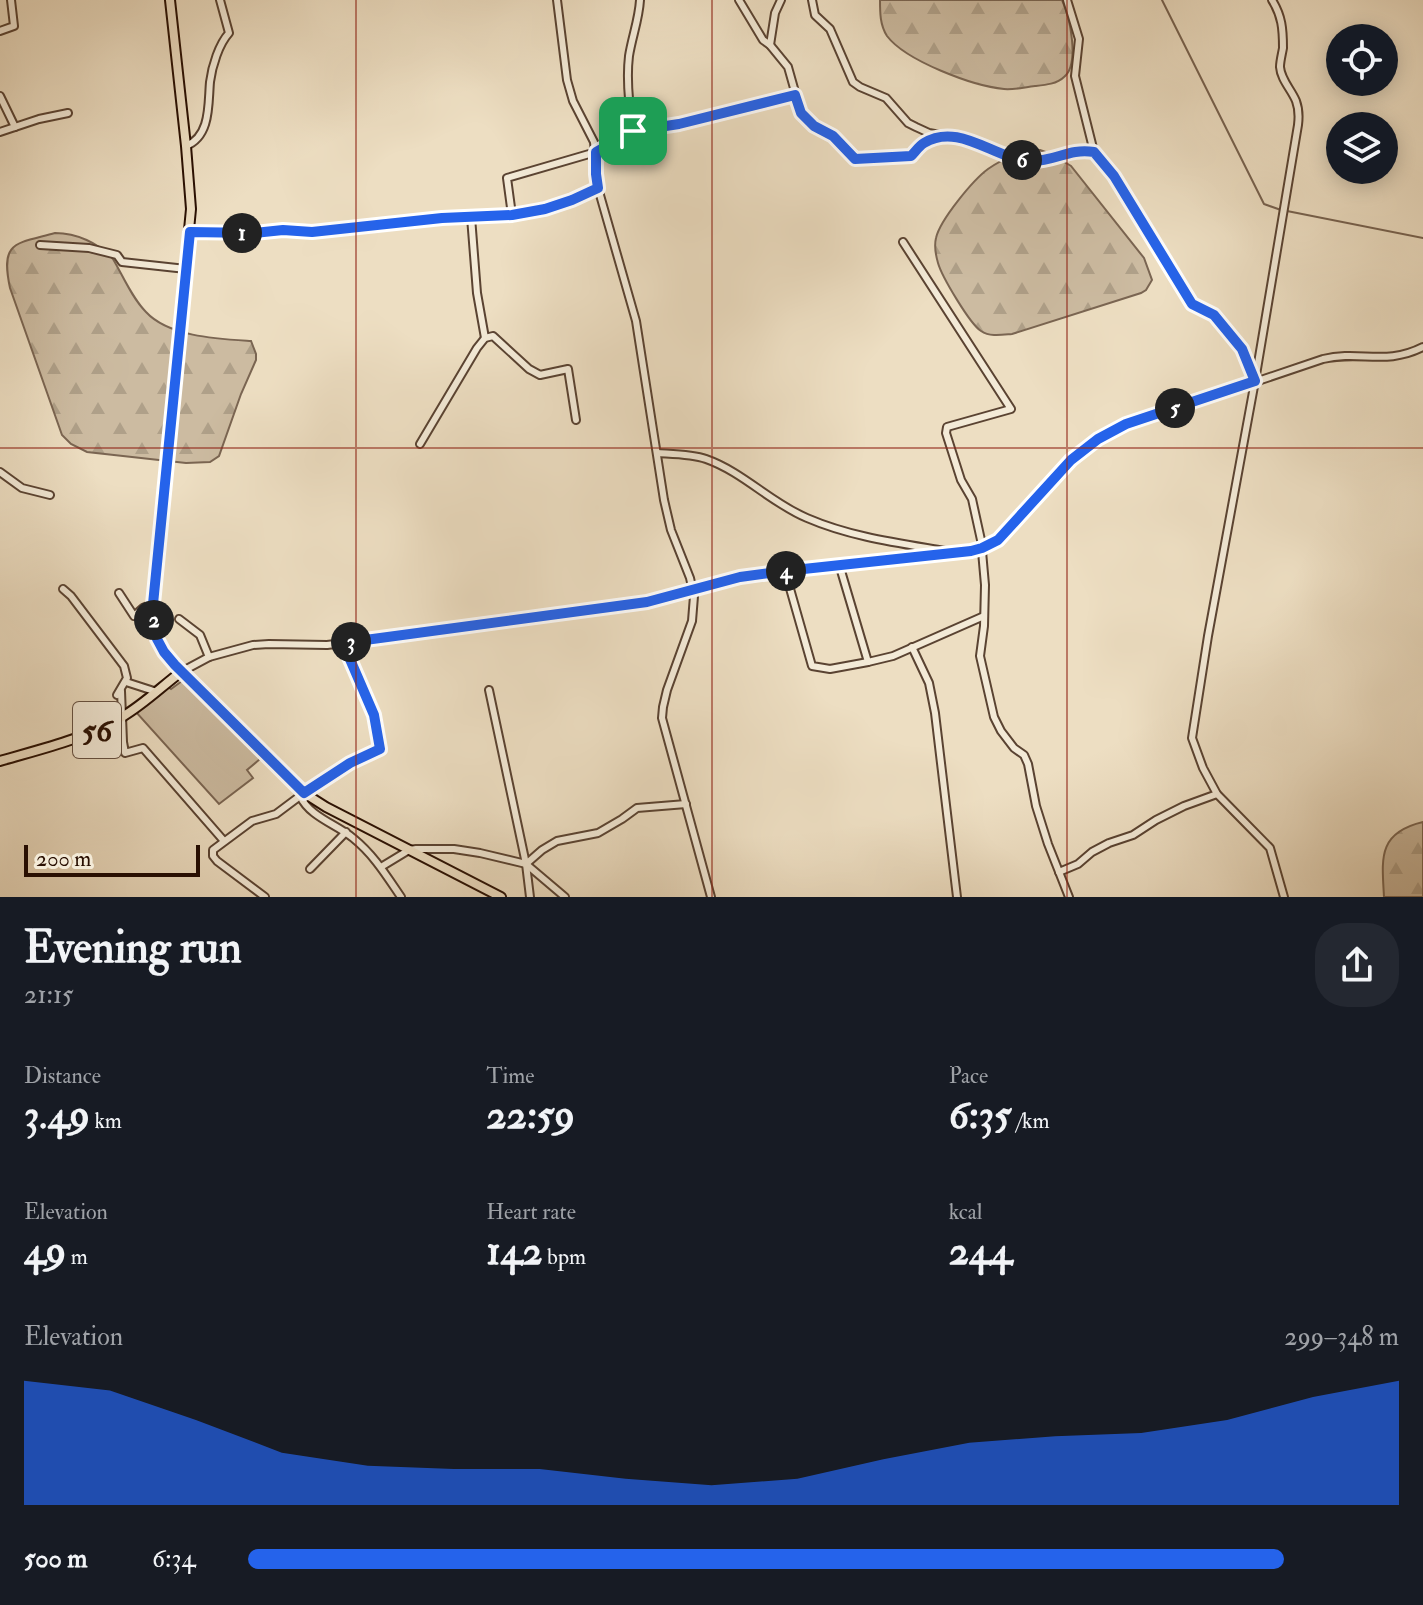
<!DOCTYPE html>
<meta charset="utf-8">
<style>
:root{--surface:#171b24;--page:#242831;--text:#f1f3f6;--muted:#9ea1a6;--accent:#2563eb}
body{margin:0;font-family:"IM FELL Double Pica",serif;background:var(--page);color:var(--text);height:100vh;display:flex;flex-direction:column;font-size:30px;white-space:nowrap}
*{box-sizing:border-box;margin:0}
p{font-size:26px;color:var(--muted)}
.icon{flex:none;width:44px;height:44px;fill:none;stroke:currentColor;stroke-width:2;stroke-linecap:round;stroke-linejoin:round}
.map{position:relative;height:897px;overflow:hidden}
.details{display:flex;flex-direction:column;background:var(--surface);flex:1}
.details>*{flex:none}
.fabs{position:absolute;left:1326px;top:24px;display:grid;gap:16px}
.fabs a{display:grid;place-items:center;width:72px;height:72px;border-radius:50%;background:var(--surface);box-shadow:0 4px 20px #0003;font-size:40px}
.scale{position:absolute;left:24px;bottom:20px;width:176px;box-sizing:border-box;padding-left:8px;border:4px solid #290f02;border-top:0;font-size:22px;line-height:28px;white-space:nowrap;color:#290f02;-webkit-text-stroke:6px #f3ead7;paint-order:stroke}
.pin{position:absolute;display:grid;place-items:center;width:68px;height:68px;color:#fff;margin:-34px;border-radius:16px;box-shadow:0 4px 12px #0006}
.km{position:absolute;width:40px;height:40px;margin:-20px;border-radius:50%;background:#222;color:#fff;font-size:22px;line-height:40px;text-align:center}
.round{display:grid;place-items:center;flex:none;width:84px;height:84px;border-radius:32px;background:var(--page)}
.summary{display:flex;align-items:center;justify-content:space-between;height:136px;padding:0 24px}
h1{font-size:44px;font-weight:700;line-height:60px}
.metrics{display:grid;grid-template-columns:repeat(3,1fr);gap:12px;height:136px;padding:8px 24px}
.metrics div{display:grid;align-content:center}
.metrics b{font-size:40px;font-weight:700}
.metrics small{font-size:22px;font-weight:400}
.metrics p{font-size:22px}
.chart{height:224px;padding:16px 24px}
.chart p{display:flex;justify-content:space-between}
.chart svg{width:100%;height:144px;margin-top:8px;fill:var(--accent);opacity:.7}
ul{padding:0 24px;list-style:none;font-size:26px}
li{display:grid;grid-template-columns:128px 96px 1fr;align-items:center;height:60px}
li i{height:20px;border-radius:10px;background:var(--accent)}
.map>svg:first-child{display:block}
</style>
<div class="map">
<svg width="1423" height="897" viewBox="0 0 1423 897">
<defs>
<pattern id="forest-firs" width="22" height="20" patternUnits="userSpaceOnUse" patternTransform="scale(2)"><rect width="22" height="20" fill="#ccbba1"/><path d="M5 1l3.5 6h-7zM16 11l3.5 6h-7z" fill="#afa089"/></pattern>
</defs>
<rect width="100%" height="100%" fill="#eddec2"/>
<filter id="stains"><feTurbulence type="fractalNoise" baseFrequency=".0025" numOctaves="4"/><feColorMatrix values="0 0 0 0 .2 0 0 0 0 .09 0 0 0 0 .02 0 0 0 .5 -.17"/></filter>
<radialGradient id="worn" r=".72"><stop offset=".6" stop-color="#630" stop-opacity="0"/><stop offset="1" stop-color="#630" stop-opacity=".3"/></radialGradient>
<g fill="url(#forest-firs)" stroke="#7a6552" stroke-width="2">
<path d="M880 0H1062C1070 17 1080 64 1064 77 1057 84 1045 85 1035 86 1025 87 1014 90 1004 89 973 86 906 61 887 36 880 25 880 13 880 0Z"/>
<path d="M1040 150 1051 154 1071 166 1144 258 1152 280 1146 290 1141 293 1012 334C1001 335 990 337 981 331 970 324 942 277 938 263 936 256 934 246 936 238 940 220 973 180 988 169 1002 159 1022 151 1040 150Z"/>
<path d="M55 233C77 233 98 243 113 259 123 276 132 298 146 312 169 337 219 339 251 341L256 354V360L241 394 219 456 210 462 186 463 87 452 71 444 62 435 10 288C0 241 15 244 55 233Z"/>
<path d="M1423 822V897H1384C1382 859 1377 833 1423 822Z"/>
</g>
<polygon fill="#ccbba1" stroke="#7a6552" stroke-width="2" points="182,681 260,759 247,770 253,778 219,804 135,711 168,687 171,689"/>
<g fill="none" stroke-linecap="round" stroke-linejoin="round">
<g stroke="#76614e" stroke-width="2">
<polyline points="1162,0 1264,204 1281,210"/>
<polyline points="1287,211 1423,238"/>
</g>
<g stroke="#5a4332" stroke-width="10">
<g id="minor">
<polyline points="557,0 567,80 573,101 594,142 598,188 636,321 664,500 671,530 690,578 694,596 692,621 667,690 663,707 662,718 711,897"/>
<polyline points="739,0 763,40 770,45 788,67 801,113 814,126 833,136 855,159 911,156 924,143 939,136"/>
<polyline points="812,0 815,15 830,29 853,82 860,87 886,98 908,123 916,127 929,133 967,140 1009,158 1037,161 1069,152 1094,152"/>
<polyline points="1067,0 1079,39 1075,76 1094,152 1114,176 1192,304 1214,315 1242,349 1255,381"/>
<path d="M1272 0C1282 16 1283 29 1283 48 1282 54 1280 61 1280 67 1281 80 1291 89 1296 101 1299 109 1299 117 1298 125L1255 381 1208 636 1192 738 1203 768 1217 794 1270 848 1284 897"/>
<polyline points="0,31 14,26 11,0"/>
<polyline points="770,45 775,13 781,0"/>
<polyline points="0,96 15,127"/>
<path d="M633 131C629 106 626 81 629 56 632 37 639 19 640 0"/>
<polyline points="0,132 39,119 68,113"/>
<path d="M186 146C211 136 208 104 210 82 212 66 219 44 229 33L220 0"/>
<polyline points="512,215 507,178 596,152 633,131 679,124 795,95"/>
<polyline points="471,217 477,293 485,338"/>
<polyline points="190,232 254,233 283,230 312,232 442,218 512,215 545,209 572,200 598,188"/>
<polyline points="903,242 1011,409 947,427 946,433 961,480 972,499 981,540 985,585 984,626 980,656 994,717 1001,731 1014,748 1024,755 1028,764 1036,806 1048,844 1069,897"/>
<polyline points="40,245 89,248 117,255 122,262 186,269"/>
<polyline points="420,444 477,348 485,338 493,336 529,369 540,375 568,369 576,420"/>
<path d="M657 453C672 454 692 454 706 459 743 472 771 503 807 518 851 537 898 543 945 551"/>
<polyline points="0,472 22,488 50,495"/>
<polyline points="839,564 868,662 893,656 984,616"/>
<polyline points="785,571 812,666 830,669 868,662"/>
<polyline points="63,589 71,596 124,666 127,678 117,695"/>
<polyline points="119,593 134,616 143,608 153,604"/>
<polyline points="179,619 200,635 209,657"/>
<polyline points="912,647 929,683 935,713 957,897"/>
<path d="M181 672 209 657 253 645 269 644 327 645 448 630 647 602 740 577 839 564 971 551C984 548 995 543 1005 533 1039 495 1071 454 1116 429L1323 359C1360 350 1386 366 1423 347"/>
<polyline points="126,682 157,692"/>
<polyline points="489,690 526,864 530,897"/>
<polyline points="121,691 123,742 125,753 143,748 224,841"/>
<path d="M300 796C310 817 336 824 353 838 374 855 386 875 401 897"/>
<polyline points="526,864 542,850 557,841 598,833 622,819 637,808 686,804"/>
<polyline points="381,867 409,850 416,849 454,849 480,853 526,864 565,897"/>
<polyline points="310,869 346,832"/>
<polyline points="1059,872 1078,864 1092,852 1109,843 1133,835 1156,820 1184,806 1217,794"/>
<polyline points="265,897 217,861 213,856 213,850 252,821 276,814 304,793 350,763 380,749 374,715 343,643"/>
</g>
</g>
<g stroke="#290f02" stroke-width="12">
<g id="major">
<path d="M170 0 186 146 191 209 153 604C154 635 160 649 181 672L304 793 326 807 501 897"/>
<path d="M0 761C41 749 85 739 122 717 144 704 161 687 181 672"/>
</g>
</g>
<use href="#minor" stroke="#f3ead7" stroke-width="6"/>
<use href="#major" stroke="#eddec2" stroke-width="8"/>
</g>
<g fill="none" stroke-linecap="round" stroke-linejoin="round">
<g stroke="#fff" stroke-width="16">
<path id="route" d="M795 95 801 113 814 126 833 136 855 159 911 156C915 152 919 146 924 143 960 121 996 161 1032 161 1056 161 1069 148 1094 152L1114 176 1192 304 1214 315 1242 349 1255 381 1126 424 1098 439 1071 460 998 540 982 548 971 551 785 571 740 577 647 602 343 643 374 715 380 749 350 763 304 793 175 665 164 652 157 639 153 604 190 232 254 233 283 230 312 232 442 218 512 215 545 209 572 200 598 188 596 174V152L633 131 679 124Z"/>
</g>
<use href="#route" stroke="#2563eb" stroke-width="10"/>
</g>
<path fill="none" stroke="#8f2418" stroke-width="2" stroke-opacity="0.55" d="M356 0V897M712 0V897M1067 0V897M0 448H1423"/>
<g text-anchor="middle" stroke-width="6" stroke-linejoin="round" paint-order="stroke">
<rect fill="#f3ead7" stroke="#665142" stroke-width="2" x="73" y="702" width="48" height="56" rx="6"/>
<g font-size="32" font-weight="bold" fill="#290f02">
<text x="97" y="741">56</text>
</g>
</g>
<rect width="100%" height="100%" filter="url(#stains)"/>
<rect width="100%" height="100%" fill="url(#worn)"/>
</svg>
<div class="fabs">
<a><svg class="icon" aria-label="locate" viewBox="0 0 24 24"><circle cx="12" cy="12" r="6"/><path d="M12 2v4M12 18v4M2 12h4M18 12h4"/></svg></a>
<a><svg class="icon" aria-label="layers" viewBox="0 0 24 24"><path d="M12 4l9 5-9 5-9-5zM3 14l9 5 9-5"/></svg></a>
</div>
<div class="scale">200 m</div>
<div class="pin" style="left:633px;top:131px;background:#1e9e55"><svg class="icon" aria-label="arrive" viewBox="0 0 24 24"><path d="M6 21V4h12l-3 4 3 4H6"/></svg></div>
<b class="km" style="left:242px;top:233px">1</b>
<b class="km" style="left:154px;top:620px">2</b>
<b class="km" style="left:351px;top:642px">3</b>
<b class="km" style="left:786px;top:571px">4</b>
<b class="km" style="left:1175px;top:408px">5</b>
<b class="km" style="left:1022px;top:160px">6</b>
</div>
<section class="details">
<div class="summary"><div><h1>Evening run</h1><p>21:15</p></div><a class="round"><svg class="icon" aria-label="share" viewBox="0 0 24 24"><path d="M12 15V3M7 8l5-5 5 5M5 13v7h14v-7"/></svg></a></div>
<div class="metrics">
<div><p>Distance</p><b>3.49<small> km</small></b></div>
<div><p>Time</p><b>22:59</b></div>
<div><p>Pace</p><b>6:35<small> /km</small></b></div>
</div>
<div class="metrics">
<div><p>Elevation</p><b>49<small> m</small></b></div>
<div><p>Heart rate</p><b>142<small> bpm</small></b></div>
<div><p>kcal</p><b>244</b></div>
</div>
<div class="chart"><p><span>Elevation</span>299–348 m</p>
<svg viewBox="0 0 160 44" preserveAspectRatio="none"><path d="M0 44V6L10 9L20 18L30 28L40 32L50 33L60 33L70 36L80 38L90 36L100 30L110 25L120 23L130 22L140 18L150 11L160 6V44z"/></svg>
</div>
<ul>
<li><b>500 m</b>6:34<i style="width:90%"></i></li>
</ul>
</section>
